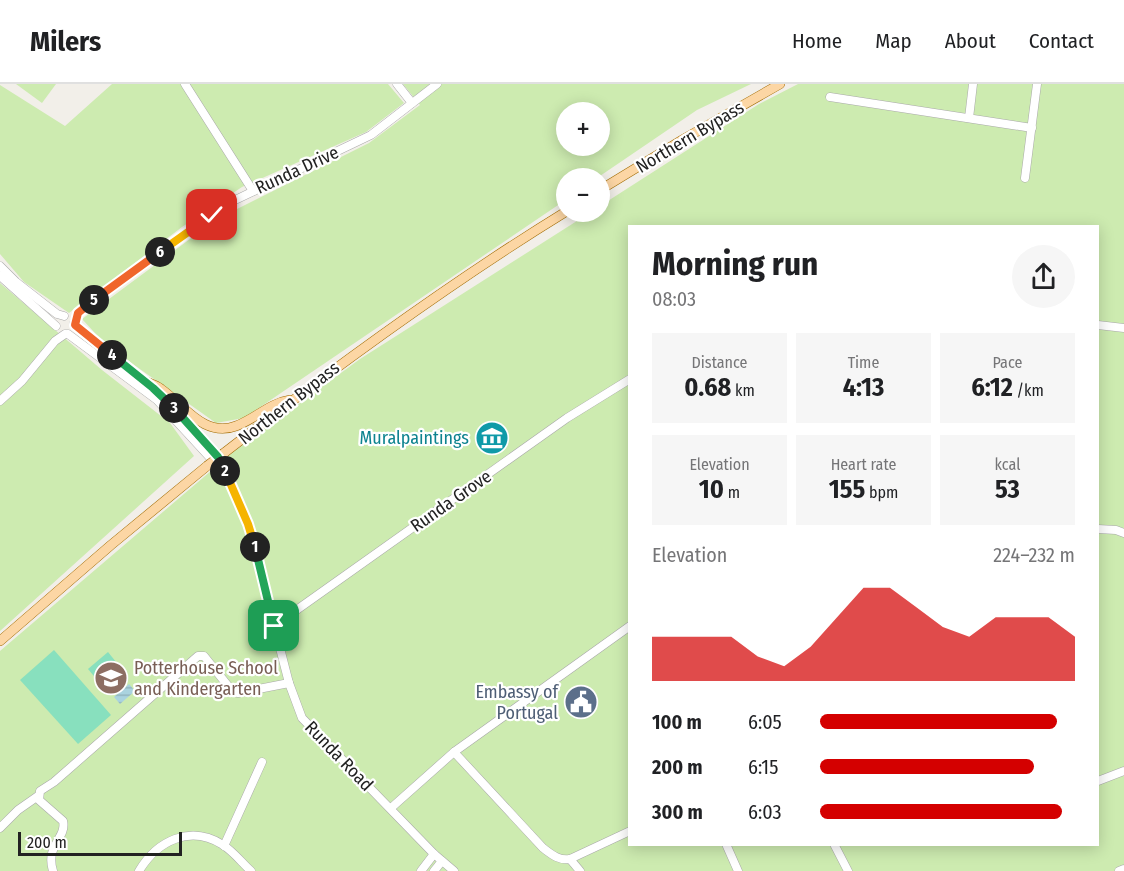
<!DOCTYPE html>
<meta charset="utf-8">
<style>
:root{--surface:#fff;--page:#f6f6f6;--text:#202124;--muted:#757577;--line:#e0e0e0;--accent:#d40000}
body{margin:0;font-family:"Fira Sans Condensed",sans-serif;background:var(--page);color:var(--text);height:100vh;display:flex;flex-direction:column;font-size:22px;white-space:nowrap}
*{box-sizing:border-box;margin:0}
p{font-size:20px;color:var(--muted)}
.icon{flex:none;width:33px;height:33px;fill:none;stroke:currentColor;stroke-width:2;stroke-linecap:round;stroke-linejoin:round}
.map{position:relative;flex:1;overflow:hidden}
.panel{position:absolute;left:628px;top:141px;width:471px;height:621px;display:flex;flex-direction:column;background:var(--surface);border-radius:0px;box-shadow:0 3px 15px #0003}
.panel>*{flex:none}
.controls{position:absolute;left:556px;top:18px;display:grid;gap:12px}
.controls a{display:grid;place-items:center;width:54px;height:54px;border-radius:50%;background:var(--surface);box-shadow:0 3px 15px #0003;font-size:30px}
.scale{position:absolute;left:18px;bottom:15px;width:164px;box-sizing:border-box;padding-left:6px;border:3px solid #222;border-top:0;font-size:16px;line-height:21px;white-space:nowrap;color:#222;-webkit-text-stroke:4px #fff;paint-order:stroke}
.pin{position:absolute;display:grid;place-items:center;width:51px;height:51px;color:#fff;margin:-26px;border-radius:12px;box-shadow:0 3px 9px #0006}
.km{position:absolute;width:30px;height:30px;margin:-15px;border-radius:50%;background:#222;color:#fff;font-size:16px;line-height:30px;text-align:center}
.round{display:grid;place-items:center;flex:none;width:63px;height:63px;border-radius:32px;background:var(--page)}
.head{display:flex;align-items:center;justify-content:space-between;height:102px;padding:0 24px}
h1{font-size:33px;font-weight:700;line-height:45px}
.figures{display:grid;grid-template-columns:repeat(3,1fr);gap:9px;height:102px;padding:6px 24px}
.figures div{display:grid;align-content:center;border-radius:0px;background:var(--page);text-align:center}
.figures b{font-size:26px;font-weight:700}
.figures small{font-size:16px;font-weight:400}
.figures p{font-size:16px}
.chart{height:168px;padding:12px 24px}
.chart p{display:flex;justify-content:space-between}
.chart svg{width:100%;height:108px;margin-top:6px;fill:var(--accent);opacity:.7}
ul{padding:0 24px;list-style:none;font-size:20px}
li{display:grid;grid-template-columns:96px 72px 1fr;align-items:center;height:45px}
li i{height:15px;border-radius:8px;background:var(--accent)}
header{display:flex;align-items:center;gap:36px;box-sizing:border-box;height:84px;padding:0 30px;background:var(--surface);border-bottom:2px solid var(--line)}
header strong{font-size:28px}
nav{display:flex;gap:33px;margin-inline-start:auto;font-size:21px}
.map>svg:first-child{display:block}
</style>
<header>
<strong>Milers</strong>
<nav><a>Home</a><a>Map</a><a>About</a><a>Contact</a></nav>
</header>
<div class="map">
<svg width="1124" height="787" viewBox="0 0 1124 787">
<defs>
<pattern id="water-rules" width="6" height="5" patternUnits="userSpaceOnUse" patternTransform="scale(1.5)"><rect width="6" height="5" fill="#aad3df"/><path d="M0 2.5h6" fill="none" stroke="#92b5bf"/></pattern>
</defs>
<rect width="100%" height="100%" fill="#f2efe9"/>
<g fill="#cdebb0" fill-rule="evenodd">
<polygon points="16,0 56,0 42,19"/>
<polygon points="112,0 388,0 404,19 366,48 242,103 182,143 69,229 24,198 0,170 0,1 65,42"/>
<path d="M403 0H751L697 26 597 94H567V115L244 334 216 339 106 261 82 235 217 135 369 59 420 21ZM567 28H600V62H567Z"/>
<path d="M798 0H1124V787H0V567L232 369 360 275 591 128H600V122L759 20ZM630 142H1098V760H630Z"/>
<polygon points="0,199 102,286 170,339 194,372 0,547"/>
</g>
<g fill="#88e0be">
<polygon points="54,566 111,631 78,660 20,596"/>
<polygon points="108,568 128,593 108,609 88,585"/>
</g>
<polygon fill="url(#water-rules)" points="129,600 135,607 120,620 114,613"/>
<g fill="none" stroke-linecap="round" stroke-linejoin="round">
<g stroke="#a9a9a9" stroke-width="9">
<g id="minor">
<polyline points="185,0 253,107"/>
<polyline points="397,0 412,19"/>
<polyline points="830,13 1032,44"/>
<polyline points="969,34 973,0"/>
<polyline points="1025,94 1037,0"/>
<polyline points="0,182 16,198 57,230 64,232"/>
<polyline points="0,192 56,242"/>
<polyline points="74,239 81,226 231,118 371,51 437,0"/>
<polyline points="75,241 162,312 218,373 224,382 248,440 289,599 302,634 434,770 454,787"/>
<polyline points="1098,241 1124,244"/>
<polyline points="68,250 157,316 226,391"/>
<polyline points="0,317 22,297 55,257 65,250"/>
<polyline points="1098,445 1116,446 1124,449"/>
<polyline points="274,542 567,334 630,295"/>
<path d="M454 668 543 764C551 770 559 777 570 775L630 747"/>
<polyline points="1098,697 1124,687"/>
<polyline points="391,724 454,668 630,542"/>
<polyline points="0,744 18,726 38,712"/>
<polyline points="726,760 738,787"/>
<polyline points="834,760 848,787"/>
<polyline points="224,762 262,678"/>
<polyline points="570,775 580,787"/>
<path d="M53 787C45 761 67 754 63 737L39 716 40 707 54 698 198 572H204L233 608 238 609 289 599"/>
<path d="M139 787C157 757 190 740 223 761 234 768 242 779 251 787"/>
<polyline points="421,787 434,770"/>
<polyline points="434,787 442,777"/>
<polyline points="1119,787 1124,785"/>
</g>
</g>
<g stroke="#a06b00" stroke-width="10">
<g id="major">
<polyline points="600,106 682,56 780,0"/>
<path d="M144 297C149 299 156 301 161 305 184 321 204 354 236 342 255 335 270 319 290 316"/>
<path d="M224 369C335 283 448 200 567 127"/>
<polyline points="0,557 111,461 207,382"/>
</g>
</g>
<use href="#minor" stroke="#fff" stroke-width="8"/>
<use href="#major" stroke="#fcd6a4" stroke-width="9"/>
<g stroke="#a06b00" stroke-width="10" stroke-linecap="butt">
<polyline id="major-bridge" points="207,382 224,369"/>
</g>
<use href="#major-bridge" stroke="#fcd6a4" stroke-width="9"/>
</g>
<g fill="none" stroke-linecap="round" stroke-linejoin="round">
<g stroke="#fff" stroke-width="12">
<polyline id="split-1" points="255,463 274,542"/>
</g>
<g stroke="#fff" stroke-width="12">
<polyline id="split-2" points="225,387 248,440 255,463"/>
</g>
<g stroke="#fff" stroke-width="12">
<polyline id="split-3" points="174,324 218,373 225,387"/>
</g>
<g stroke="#fff" stroke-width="12">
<polyline id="split-4" points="112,271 153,304 174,324"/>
</g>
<g stroke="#fff" stroke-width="12">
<polyline id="split-5" points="94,216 78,229 75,241 112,271"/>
</g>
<g stroke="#fff" stroke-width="12">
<polyline id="split-6" points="94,216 160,168"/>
</g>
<g stroke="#fff" stroke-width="12">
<polyline id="split-7" points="160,168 212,131"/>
</g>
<use href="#split-1" stroke="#22a559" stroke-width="8"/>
<use href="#split-2" stroke="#f5b400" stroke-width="8"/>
<use href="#split-3" stroke="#22a559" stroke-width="8"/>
<use href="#split-4" stroke="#22a559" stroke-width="8"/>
<use href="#split-5" stroke="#f0652b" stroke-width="8"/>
<use href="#split-6" stroke="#f0652b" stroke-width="8"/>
<use href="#split-7" stroke="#f5b400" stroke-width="8"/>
</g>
<defs>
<g id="museum-disc" transform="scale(1.725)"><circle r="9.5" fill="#0f9aa8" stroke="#fff"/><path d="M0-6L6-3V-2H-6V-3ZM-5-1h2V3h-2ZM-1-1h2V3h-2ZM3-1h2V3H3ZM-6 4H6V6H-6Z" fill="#fff"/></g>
<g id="school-disc" transform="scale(1.725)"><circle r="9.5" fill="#8d6e63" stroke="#fff"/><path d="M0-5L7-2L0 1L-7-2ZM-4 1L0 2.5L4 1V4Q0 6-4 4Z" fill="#fff"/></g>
<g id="civic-disc" transform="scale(1.725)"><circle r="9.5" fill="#5c6f8a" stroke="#fff"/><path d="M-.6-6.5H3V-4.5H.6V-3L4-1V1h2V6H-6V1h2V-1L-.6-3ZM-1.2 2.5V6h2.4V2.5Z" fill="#fff"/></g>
</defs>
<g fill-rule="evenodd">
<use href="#museum-disc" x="492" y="354"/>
<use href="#school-disc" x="111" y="594"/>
<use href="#civic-disc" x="581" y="618"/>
</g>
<g text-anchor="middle" stroke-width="4.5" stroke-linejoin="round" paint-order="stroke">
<g font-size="18" fill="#222" stroke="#fff">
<text transform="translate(690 53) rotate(-31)" y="6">Northern Bypass</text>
<text transform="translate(297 86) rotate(-25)" y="6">Runda Drive</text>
<text transform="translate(289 319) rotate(-38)" y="6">Northern Bypass</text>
<text transform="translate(451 417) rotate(-35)" y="6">Runda Grove</text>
<text transform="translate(339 672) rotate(46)" y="6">Runda Road</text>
</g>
<g font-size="18" fill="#0d838f" stroke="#fff" text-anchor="end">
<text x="469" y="360">Muralpaintings</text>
</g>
<g font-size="18" fill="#785e54" stroke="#fff" text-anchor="start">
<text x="134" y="590">Potterhouse School<tspan x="134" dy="21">and Kindergarten</tspan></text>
</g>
<g font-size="18" fill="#4e5e75" stroke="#fff" text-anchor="end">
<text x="558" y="614">Embassy of<tspan x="558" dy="21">Portugal</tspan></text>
</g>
</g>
</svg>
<div class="controls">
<a>+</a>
<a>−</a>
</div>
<div class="scale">200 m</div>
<div class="pin" style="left:274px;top:542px;background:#1e9e55"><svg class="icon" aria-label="arrive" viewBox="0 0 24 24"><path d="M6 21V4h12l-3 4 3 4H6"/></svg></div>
<div class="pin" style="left:212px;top:131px;background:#d93025"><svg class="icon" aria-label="check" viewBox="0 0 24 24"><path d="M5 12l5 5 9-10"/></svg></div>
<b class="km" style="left:255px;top:463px">1</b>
<b class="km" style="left:225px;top:387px">2</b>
<b class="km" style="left:174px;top:324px">3</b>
<b class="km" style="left:112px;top:271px">4</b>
<b class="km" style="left:94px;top:216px">5</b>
<b class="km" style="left:160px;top:168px">6</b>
<section class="panel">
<div class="head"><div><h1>Morning run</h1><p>08:03</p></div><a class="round"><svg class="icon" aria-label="share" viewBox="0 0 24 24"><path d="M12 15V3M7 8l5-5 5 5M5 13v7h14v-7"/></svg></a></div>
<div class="figures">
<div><p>Distance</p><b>0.68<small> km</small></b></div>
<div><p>Time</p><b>4:13</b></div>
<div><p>Pace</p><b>6:12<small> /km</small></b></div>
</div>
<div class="figures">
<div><p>Elevation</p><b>10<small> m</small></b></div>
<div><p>Heart rate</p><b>155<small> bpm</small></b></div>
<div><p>kcal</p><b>53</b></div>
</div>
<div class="chart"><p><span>Elevation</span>224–232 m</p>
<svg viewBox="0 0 160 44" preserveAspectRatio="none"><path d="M0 44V26L10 26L20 26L30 26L40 34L50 38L60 30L70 18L80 6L90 6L100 14L110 22L120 26L130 18L140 18L150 18L160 26V44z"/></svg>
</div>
<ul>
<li><b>100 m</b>6:05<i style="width:93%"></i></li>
<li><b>200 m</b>6:15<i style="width:84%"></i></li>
<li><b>300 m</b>6:03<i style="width:95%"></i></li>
</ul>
</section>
</div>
